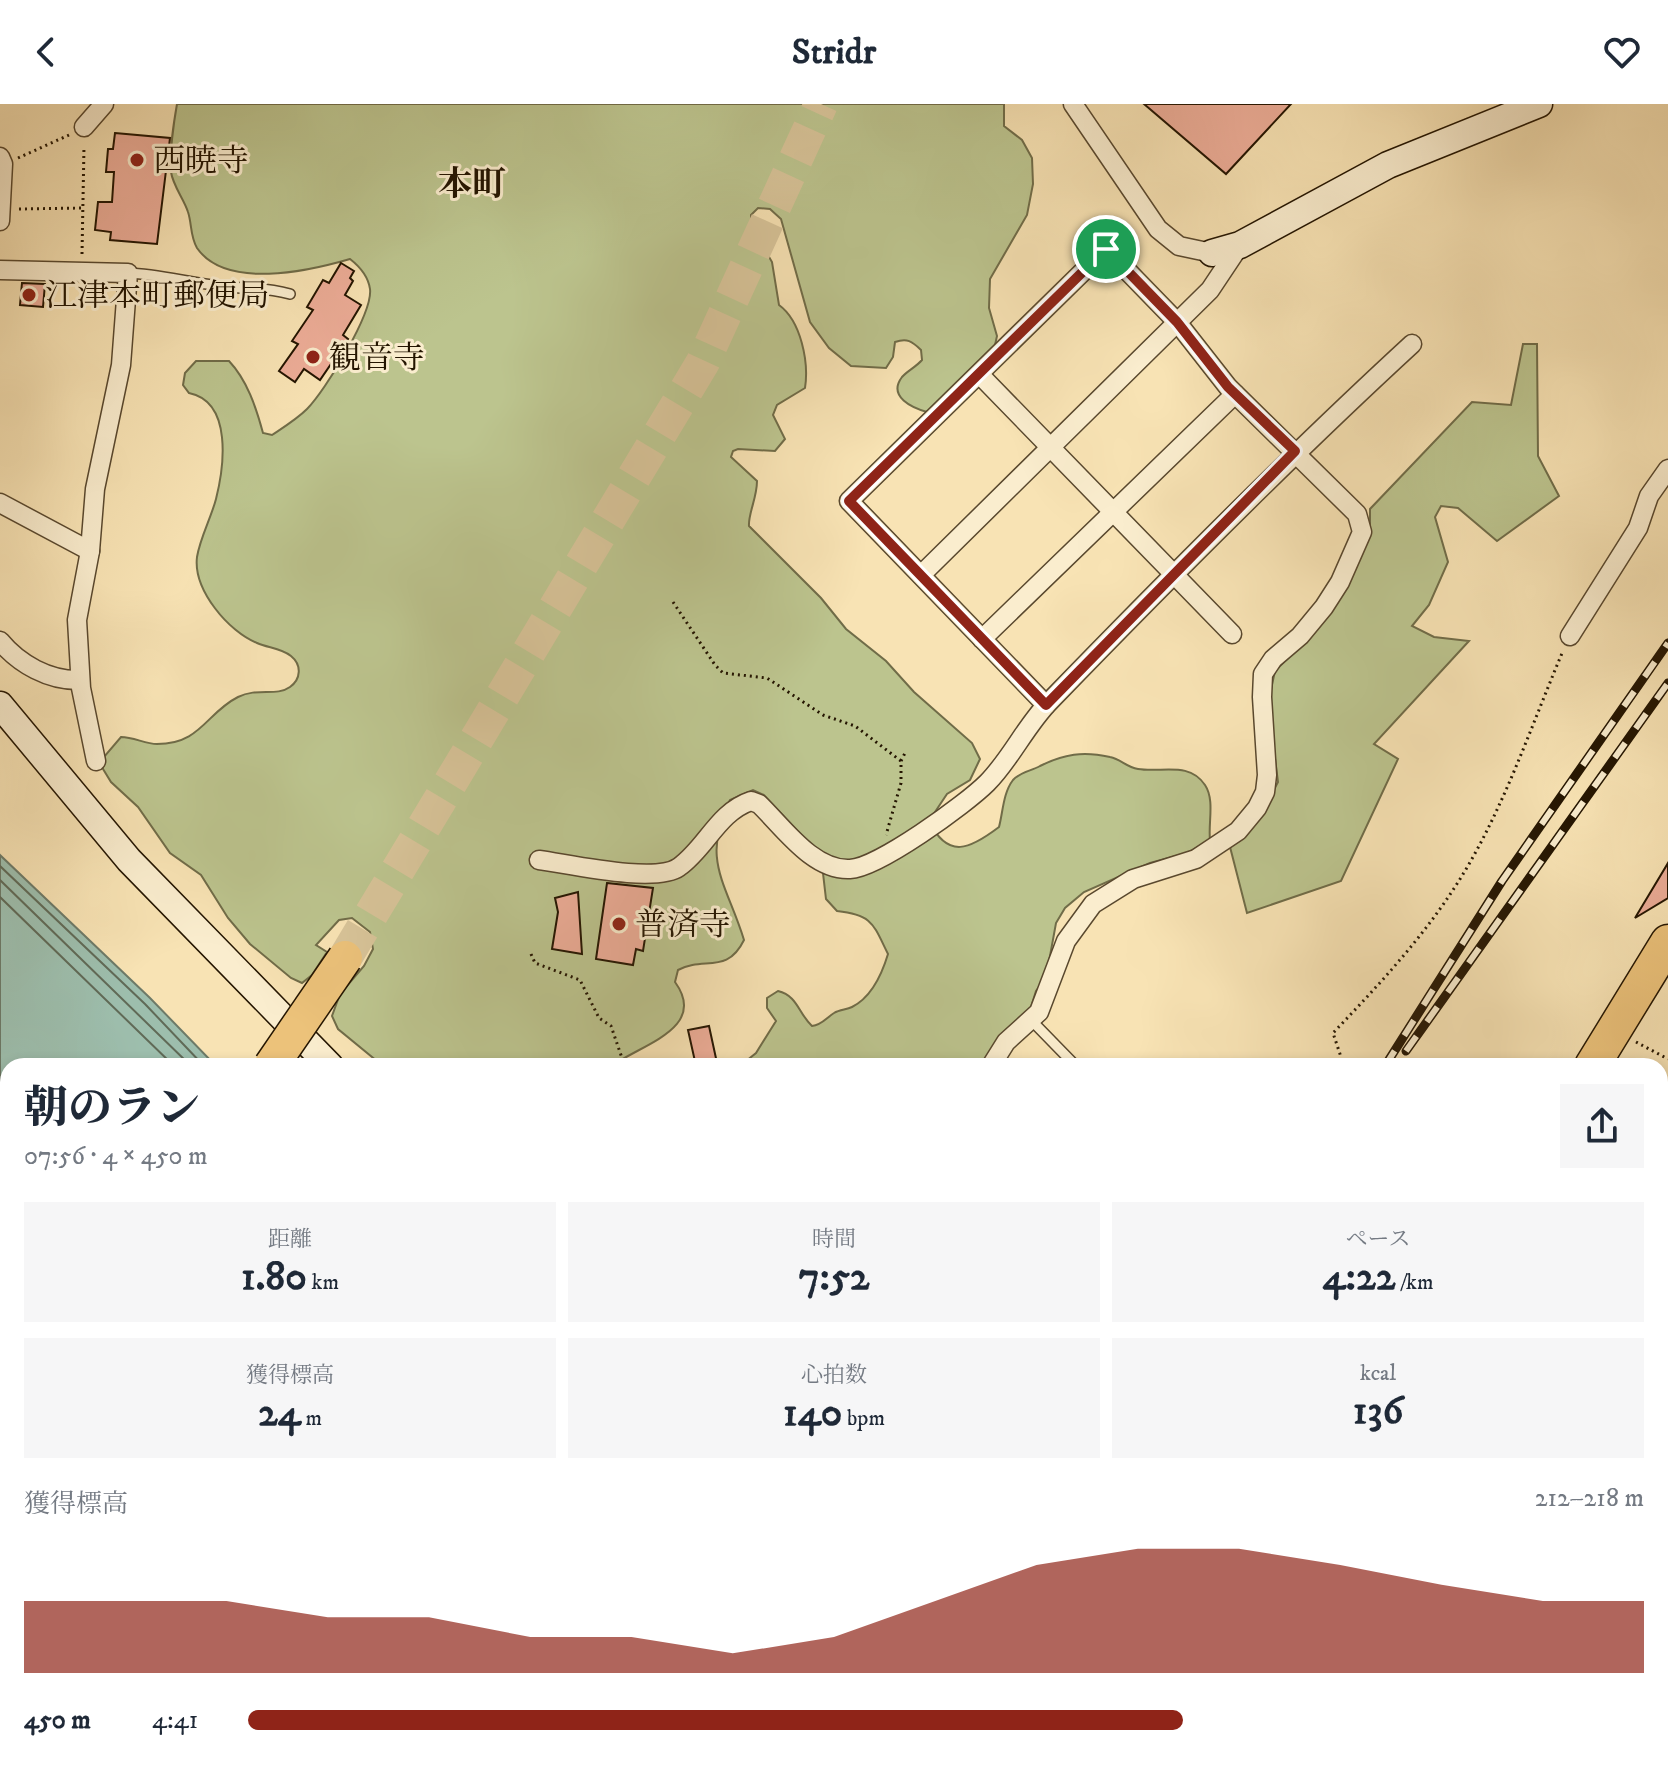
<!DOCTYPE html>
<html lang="ja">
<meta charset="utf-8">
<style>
:root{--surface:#fff;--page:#f6f6f7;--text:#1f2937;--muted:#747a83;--accent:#8f2418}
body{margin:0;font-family:"IM FELL DW Pica","Noto Serif JP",serif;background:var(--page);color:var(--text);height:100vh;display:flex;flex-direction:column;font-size:30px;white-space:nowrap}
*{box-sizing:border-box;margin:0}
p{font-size:26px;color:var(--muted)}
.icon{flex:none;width:44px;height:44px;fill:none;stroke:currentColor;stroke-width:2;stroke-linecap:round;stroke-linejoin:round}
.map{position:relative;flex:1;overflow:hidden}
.side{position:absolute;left:0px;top:954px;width:1668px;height:710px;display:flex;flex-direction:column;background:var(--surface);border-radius:24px 24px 0 0;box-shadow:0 4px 12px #0003}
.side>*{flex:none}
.pin{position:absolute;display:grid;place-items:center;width:68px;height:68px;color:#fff;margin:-34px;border:4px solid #fff;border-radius:50%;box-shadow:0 2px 8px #0007}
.round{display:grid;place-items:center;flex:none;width:84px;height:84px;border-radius:0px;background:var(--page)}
.headline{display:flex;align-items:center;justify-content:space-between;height:136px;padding:0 24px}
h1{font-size:44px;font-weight:800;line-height:60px}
.metrics{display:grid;grid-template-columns:repeat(3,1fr);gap:12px;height:136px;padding:8px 24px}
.metrics div{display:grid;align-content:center;border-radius:0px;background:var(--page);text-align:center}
.metrics b{font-size:40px;font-weight:800}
.metrics small{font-size:22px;font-weight:400}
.metrics p{font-size:22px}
.chart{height:224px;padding:16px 24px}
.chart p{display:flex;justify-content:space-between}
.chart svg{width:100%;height:144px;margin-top:8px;fill:var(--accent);opacity:.7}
ul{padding:0 24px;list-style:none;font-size:26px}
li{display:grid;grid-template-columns:128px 96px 1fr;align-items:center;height:60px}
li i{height:20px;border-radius:10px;background:var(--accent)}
header{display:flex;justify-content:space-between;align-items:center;height:104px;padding:0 24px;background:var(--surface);font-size:36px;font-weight:800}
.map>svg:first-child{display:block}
</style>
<header><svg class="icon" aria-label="back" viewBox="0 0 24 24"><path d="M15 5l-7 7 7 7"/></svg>Stridr<svg class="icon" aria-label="heart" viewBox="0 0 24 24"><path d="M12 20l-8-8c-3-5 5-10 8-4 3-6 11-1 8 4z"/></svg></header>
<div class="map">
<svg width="1668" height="1663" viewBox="0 0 1668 1663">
<rect width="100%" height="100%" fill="#f8e3b4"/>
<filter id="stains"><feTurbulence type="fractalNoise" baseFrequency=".0025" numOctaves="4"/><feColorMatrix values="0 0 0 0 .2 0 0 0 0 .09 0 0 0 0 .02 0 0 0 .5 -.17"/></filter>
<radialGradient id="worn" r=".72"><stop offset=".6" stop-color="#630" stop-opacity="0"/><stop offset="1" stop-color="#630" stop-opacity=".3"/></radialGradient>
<g fill="#bcc48e" stroke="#706c48" stroke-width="2">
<path d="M177 0H1004V22L1022 36 1032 54 1033 80 1027 111 990 175 989 204 997 232 993 250 927 308C913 304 887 293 902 273 907 267 916 263 922 256L921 246C912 237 907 234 895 238L893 253 886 264 851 262 829 244 810 218 781 115 770 105 758 104 751 111V122L772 158 779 201C801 217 809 258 805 284L777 301 773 311 785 335 775 347 738 345 733 347 731 353 757 377C757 394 748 410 749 422L821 494 846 525 886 557 914 588 972 639 980 655 970 676 947 690 929 717C948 756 970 745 999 723 1003 708 1003 689 1013 676 1020 668 1031 667 1040 662 1064 650 1083 647 1110 653 1121 655 1126 663 1138 665 1162 669 1189 657 1205 681 1215 696 1208 719 1210 736L1187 749 1150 759 1084 788 1065 804 1056 819 1046 874 1036 887 1027 916 989 962H740L756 949 776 917 767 904V894L778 887C798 892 798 909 812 922 822 921 826 914 834 909 840 905 846 906 852 903 872 893 882 870 888 850 873 820 873 811 837 807L826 795 821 752 764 691 753 686 730 696C700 756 727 780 744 836 727 871 704 852 678 866L675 878C709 925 639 941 612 962H383L338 925 332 912 340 890 364 862 373 845 370 828 352 814 339 816 316 841 327 848 312 871 302 879 291 874 250 840 228 814 201 771 170 749 138 703 111 678 103 665V654L121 633C134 633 145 640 157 640 201 640 206 609 238 593 258 583 276 593 290 583 301 575 302 561 291 552 281 544 268 544 257 539 229 528 193 486 197 453 200 434 211 414 216 395 224 363 233 298 189 289L183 281 185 269 196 257H229C247 276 256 303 263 329L272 331C284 323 297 315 307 305 325 287 373 209 370 185 368 171 359 162 350 155 309 167 226 186 197 144 190 132 192 120 188 108 184 95 173 82 171 68 169 52 174 17 177 0Z"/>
<polygon points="1523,240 1537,240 1538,352 1559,392 1497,437 1458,404 1441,402 1435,413 1448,458 1429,501 1412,522 1434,533 1469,537 1374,640 1398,655 1341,777 1247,809 1229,739 1262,708 1278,678 1268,599 1275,567 1314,528 1370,429 1370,405 1472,298 1511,301"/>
</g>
<polygon fill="#9dbead" stroke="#6d7a68" stroke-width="2" points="0,751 150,894 216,962 8,962 8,1656 1308,1656 1317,1663 0,1663"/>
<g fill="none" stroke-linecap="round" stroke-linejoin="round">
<g stroke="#606a57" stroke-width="2">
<polyline points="0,762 145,900 204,962"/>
<polyline points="0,776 191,962"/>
<polyline points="0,793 174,962"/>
</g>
</g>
<g fill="#edad98" stroke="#241501" stroke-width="2">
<polygon points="1144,0 1291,0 1226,70"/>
<polygon points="115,29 170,34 157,140 110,136 111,128 95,126 98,98 112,98 114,68 106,68 108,45 113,45"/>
<polygon points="341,159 354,167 350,174 353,177 345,191 361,201 343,231 348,235 320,276 304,265 295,278 279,267 298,240 292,237 313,206 307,203 323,176 329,179"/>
<polygon points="22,179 45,180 43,203 20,201"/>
<polygon points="1668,759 1668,794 1635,814"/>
<polygon points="607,779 653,784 643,847 636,845 633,861 596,855"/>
<polygon points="578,788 582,850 552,845 558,808 555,794"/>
<polygon points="709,922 717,959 696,962 688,926"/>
</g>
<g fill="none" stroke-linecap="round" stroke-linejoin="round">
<polyline stroke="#d8c499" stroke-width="34" stroke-dasharray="34 17" stroke-linecap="butt" points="345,854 703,258 821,0"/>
<g stroke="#59482e" stroke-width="12">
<g id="lane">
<path d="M128 169C160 170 190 179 222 182 248 186 262 182 290 190"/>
<polyline points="1032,917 1073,959"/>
<polyline points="1660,1300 1668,1304"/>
<polyline points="1660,1558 1668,1553"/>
</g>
</g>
<g stroke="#59482e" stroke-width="21">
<g id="street">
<polyline points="1073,0 1158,125 1179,142 1212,149"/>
<polyline points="84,23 104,0"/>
<polyline points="0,53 3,60 0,117"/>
<polyline points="0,166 128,169 121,261 95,385 90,447 77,516 81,584 96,657"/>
<polyline points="980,271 1232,530"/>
<polyline points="0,399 90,447"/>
<polyline points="921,471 1210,186 1240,141"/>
<polyline points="1570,532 1638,424 1649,392 1668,365"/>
<polyline points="982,535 1235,290"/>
<path d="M0 537C19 560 49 577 80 576"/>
<path d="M539 756C569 760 656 780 679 763 706 744 718 708 751 697L759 700C783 723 813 767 850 765 878 764 966 700 987 679 1011 655 1026 621 1050 597 1168 475 1287 355 1412 240"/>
<polyline points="991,962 1006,938 1039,908 1066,837 1093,800 1133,775 1196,755 1238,727 1257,704 1265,688 1267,671 1262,593 1263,570 1273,555 1300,532 1324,503 1340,478 1362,428 1357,410 1228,283 1177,218 1106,145 849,397 1046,601"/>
<polyline points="1660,1184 1668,1189"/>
<polyline points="1660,1470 1668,1464"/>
<polyline points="1660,1599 1668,1603"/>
<polyline points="1541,1656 1547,1663"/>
</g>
</g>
<g stroke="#241501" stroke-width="29">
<g id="secondary">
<polyline points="1212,149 1240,141 1388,61 1539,0"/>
<polyline points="0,601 129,756 330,962"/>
</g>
</g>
<g stroke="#241501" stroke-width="37">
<g id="highway">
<polyline points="1592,962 1668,838"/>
<polyline points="0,1352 8,1341"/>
<polyline points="1073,1663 1078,1656"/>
</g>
</g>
<g stroke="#241501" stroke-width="3" stroke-dasharray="2 4" stroke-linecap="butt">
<polyline points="18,54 69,31"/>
<polyline points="19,105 83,104"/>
<polyline points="82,150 84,42"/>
<polyline points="673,498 715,561 723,569 767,574 823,611 855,622 901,657 901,679 886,731"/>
<polyline points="901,657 906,647"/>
<polyline points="531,850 535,859 580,876 599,914 611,922 622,954 628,962"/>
<polyline points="1636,938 1668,955"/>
<path d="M1344 962 1333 929C1375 885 1417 840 1451 789 1500 716 1529 627 1563 547"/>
<polyline points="1660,1049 1668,1040"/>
<polyline points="1660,1383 1668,1378"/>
</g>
<use href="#lane" stroke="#faedce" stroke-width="9"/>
<use href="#street" stroke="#faedce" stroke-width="18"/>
<use href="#secondary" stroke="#faedce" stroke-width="26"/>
<use href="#highway" stroke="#ecc27a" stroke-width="34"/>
<g stroke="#241501" stroke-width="9">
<g id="rail">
<polyline points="1406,947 1668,579"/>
<polyline points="1385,962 1502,777 1668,539"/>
<polyline points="901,1663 906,1656"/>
</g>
</g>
<use href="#rail" stroke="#faedce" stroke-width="6" stroke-dasharray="18" stroke-linecap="butt"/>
<g stroke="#241501" stroke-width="37" stroke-linecap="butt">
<polyline id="highway-bridge" points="271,962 345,854"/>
</g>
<use href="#highway-bridge" stroke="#ecc27a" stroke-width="34"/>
</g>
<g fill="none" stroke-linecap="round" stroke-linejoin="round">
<g stroke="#fff" stroke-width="16">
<polygon id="route" points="1106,145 1177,218 1228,283 1295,347 1046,601 849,397"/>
</g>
<use href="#route" stroke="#8f2418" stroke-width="10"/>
</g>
<g fill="#8f2418" stroke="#faedce" stroke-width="3">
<circle cx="137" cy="56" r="8"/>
<circle cx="29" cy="191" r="8"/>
<circle cx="313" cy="253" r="8"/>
<circle cx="619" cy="820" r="8"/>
</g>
<g text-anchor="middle" stroke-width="6" stroke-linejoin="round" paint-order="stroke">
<g font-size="32" fill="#241501" stroke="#faedce" text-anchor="start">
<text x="153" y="67">西暁寺</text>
<text x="45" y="202">江津本町郵便局</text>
<text x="329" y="264">観音寺</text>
<text x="635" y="831">普済寺</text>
</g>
<g font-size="34" font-weight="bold" fill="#241501" stroke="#faedce">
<text x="472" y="91">本町</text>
</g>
</g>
<rect width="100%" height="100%" filter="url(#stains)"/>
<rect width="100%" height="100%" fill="url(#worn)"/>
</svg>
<div class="pin" style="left:1106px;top:145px;background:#1e9e55"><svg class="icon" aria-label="arrive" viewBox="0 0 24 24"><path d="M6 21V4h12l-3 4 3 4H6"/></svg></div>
<section class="side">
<div class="headline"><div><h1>朝のラン</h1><p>07:56 · 4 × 450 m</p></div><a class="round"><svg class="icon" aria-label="share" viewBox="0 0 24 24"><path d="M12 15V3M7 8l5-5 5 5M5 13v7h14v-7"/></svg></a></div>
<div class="metrics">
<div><p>距離</p><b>1.80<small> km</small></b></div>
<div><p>時間</p><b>7:52</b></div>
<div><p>ペース</p><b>4:22<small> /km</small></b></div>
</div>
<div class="metrics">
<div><p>獲得標高</p><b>24<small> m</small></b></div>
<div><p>心拍数</p><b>140<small> bpm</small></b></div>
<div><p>kcal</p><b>136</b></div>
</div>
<div class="chart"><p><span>獲得標高</span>212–218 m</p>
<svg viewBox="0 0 160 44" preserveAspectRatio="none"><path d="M0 44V22L10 22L20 22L30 27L40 27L50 33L60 33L70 38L80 33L90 22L100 11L110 6L120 6L130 11L140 17L150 22L160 22V44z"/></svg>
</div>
<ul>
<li><b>450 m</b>4:41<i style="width:67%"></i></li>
</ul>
</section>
</div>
